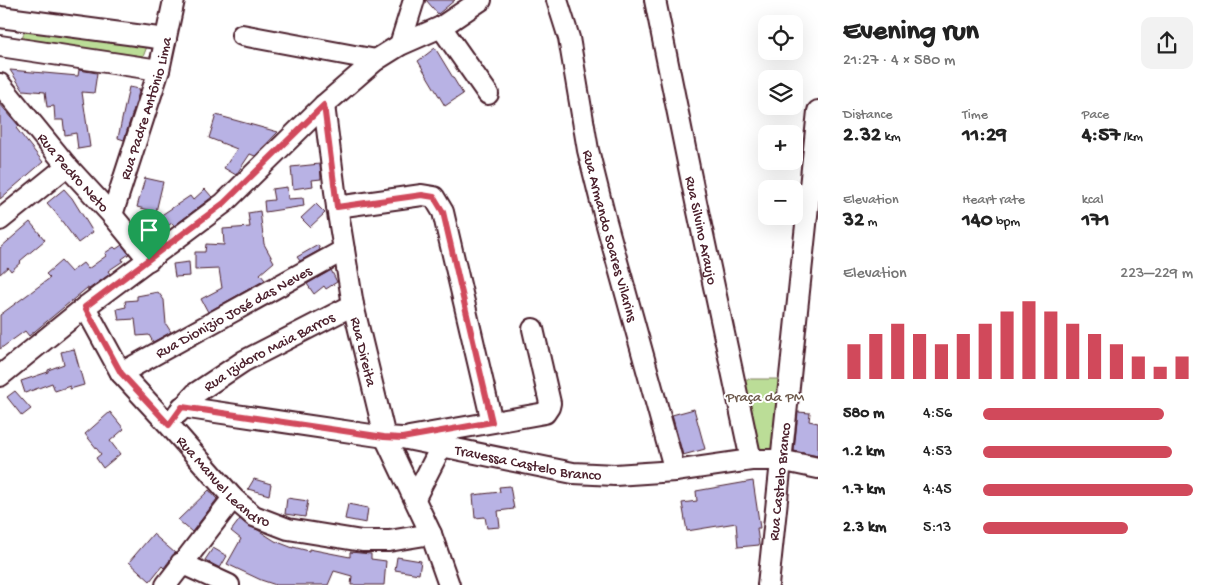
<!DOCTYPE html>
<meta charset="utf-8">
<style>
:root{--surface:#fff;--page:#f2f2f2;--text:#222;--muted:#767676;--accent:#d1495b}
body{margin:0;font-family:"Gochi Hand",sans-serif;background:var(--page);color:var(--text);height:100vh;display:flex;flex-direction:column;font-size:19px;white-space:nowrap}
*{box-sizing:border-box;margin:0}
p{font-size:16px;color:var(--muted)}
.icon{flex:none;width:28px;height:28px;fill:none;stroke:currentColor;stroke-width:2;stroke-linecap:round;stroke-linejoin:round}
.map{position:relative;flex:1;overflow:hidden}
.details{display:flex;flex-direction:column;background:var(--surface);width:400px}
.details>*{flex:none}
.tools{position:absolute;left:758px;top:15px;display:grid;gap:10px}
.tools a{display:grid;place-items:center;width:45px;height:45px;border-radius:10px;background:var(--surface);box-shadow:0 5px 20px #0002;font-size:25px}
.pin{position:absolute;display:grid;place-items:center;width:42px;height:42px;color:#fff;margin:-51px -21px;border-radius:50% 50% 50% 0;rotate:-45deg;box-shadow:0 0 5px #0007}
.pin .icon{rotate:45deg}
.round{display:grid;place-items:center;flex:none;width:52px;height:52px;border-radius:10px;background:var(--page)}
.headline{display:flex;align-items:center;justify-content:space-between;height:85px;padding:0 25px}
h1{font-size:28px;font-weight:800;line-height:38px}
.metrics{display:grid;grid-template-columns:repeat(3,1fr);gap:8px;height:85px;padding:5px 25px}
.metrics div{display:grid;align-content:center}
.metrics b{font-size:21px;font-weight:800}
.metrics small{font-size:14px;font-weight:400}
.metrics p{font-size:14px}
.chart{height:140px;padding:10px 25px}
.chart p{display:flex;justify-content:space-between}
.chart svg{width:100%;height:90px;margin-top:5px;stroke:var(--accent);stroke-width:6}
ul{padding:0 25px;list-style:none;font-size:16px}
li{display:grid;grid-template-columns:80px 60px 1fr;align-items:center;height:38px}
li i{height:12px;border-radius:6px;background:var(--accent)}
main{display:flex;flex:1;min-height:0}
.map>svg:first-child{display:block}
</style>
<main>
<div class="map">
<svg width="818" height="585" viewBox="0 0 818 585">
<rect width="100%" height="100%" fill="#fff"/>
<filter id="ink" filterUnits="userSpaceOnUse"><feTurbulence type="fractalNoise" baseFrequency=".02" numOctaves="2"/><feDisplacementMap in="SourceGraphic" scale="10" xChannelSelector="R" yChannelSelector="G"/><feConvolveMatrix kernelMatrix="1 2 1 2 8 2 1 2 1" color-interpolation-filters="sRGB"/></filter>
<g filter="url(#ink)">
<g fill="#bbdd97" stroke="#827e61">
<polygon points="26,27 148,44 141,62 20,45"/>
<polygon points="745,379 784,379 776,449 758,451"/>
</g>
<g fill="#b8b2e4" stroke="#4a1f2b">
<polygon points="426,0 455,0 438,14"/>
<polygon points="435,48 463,94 445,106 418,61"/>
<polygon points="10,70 78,76 79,70 97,73 94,93 82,92 90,147 78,149 76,133 65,135 63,120 55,120 54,106 47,107 45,92 23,90"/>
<polygon points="129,87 140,89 124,140 118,138"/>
<polygon points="0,104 19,126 16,128 43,162 0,199"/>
<polygon points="216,115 278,132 255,156 250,154 236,175 224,168 237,149 209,138"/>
<polygon points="320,164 321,179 312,180 313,186 293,189 291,167"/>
<polygon points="145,178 163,182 154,220 190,196 193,200 205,189 212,197 174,226 172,223 150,238 149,242 135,224 153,211 137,207"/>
<polygon points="287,187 288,199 303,198 304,206 265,212 264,201 274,200 272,189"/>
<polygon points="64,189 72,198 93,232 78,243 55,212 47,203"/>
<polygon points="316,204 325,213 310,227 301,218"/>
<polygon points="260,211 264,244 274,262 260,274 265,280 208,312 201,299 222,288 219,269 195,270 195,252 205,252 206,244 224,245 223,229 250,227 248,213"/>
<polygon points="30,222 45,240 20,261 21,262 11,271 8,267 0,274 0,248"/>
<polygon points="122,245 129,254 122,259 123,261 108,271 110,274 89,289 87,288 29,336 25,331 0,349 0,315 50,278 46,274 61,261 71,272 83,263 88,269 106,256 105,253 114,247 116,249"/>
<polygon points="318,245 320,250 300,261 297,257"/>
<polygon points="189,262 190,276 175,277 173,264"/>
<polygon points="331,270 337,282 326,289 324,286 314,294 307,284"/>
<polygon points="158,292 164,300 166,324 171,332 153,342 149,335 137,336 135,319 119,320 117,309 126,307 125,301 137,300 137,296"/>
<polygon points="74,349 84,385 70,389 70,386 55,391 52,383 25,393 21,381 48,372 48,370 64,364 61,352"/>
<polygon points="15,391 31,409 22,416 7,397"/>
<polygon points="694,409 705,449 683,455 672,415"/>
<polygon points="110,412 124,429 110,441 120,454 103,468 96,458 101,454 85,434"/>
<polygon points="798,412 810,413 809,421 818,423 818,456 794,451"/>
<polygon points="254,479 271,484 269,495 248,489"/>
<polygon points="753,481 760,528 757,528 759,545 738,547 736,523 687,531 682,503 697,501 696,491"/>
<polygon points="510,486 514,509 498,511 500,527 487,528 485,517 475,518 473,495 500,492 499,487"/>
<polygon points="209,490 217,499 192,532 178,520"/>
<polygon points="287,498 308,501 305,517 285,514"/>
<polygon points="348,504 368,508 366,523 345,519"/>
<polygon points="240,519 247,525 258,530 275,541 293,548 293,547 309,551 309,549 350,557 350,552 371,554 371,559 386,561 384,585 351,585 352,576 334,571 328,585 276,585 261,580 227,564 241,539 231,531"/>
<polygon points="153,534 175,553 164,568 162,566 150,581 129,562"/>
<polygon points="213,548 227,556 220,568 205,560"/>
<polygon points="397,557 421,561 419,574 395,570"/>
</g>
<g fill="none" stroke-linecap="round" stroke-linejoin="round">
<g stroke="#4a1f2b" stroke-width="24">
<g id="minor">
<path id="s1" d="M557 0 569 38 588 150 605 218 675 471"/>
<path id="s2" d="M655 0 696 202 751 460"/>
<polyline points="0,17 166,39"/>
<polyline points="441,27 488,94"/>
<polyline points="242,35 376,60"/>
<polyline points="400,45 414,0"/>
<polyline points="0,46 159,70"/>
<path id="s3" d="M0 84 67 166 112 215 149 260"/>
<path id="s4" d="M324 105 337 207 353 305 385 437 431 534 449 585"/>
<polyline points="337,207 422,195 434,197 443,212 492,422"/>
<path id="s5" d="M112 215 159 70 174 0"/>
<polyline points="0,220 67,166"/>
<path id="s6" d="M85 307 121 373 169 425 233 498 254 516 288 529 362 541H389L431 534"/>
<path id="s7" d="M121 373 344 250"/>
<polyline points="0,376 85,307 224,203 324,105 376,60 400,45 441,27 481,0"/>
<path id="s8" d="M182 407 385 437 402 438 573 473 615 475 675 471 751 460H780L818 468"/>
<path id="s9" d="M178 413 196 393 244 361 353 305"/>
<polyline points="409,437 545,413 549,407 550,403 533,329"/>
<polyline points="415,498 441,447"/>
<polyline points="181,563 229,585"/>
<polyline points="166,585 233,498"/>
<path id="s10" d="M768 585 818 111"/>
</g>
</g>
<use href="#minor" stroke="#fff" stroke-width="20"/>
</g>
</g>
<g fill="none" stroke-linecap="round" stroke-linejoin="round" filter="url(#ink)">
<g stroke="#fff" stroke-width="10">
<polygon id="route" points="324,105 337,207 422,195 434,197 443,212 492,422 402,438 384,437 182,407 169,425 121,373 85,307 224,203"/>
</g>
<use href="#route" stroke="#d1495b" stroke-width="6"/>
</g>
<g text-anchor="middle" stroke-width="4" stroke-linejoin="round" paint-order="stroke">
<g font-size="15" fill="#4a1f2b" stroke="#fff">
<text dy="5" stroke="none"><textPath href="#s5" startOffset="112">Rua Padre Antônio Lima</textPath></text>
<text dy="5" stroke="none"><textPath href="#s3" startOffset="115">Rua Pedro Neto</textPath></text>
<text dy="5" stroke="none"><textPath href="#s2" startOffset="235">Rua Silvino Araujo</textPath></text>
<text dy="5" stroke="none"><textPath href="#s1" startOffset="242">Rua Armando Soares Vilarins</textPath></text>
<text dy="5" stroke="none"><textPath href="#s7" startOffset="128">Rua Dionizio José das Neves</textPath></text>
<text dy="5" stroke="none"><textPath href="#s9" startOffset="111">Rua Izidoro Maia Barros</textPath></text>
<text dy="5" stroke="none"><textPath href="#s4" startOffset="250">Rua Direita</textPath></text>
<text dy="5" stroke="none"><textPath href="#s8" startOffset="351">Travessa Castelo Branco</textPath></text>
<text dy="5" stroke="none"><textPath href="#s6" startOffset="225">Rua Manuel Leandro</textPath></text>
<text dy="5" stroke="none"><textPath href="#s10" startOffset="104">Rua Castelo Branco</textPath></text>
</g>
<g font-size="15" fill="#6c584b" stroke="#fff">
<text x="765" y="401">Praça da PM</text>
</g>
</g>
</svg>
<div class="tools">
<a><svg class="icon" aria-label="locate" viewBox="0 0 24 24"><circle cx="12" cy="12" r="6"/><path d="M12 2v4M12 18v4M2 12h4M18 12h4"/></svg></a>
<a><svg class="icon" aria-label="layers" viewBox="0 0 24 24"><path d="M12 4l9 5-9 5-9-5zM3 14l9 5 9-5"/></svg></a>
<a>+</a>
<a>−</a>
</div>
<div class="pin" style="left:149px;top:260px;background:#1e9e55"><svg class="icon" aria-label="arrive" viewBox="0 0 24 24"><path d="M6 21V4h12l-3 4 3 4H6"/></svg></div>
</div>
<section class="details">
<div class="headline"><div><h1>Evening run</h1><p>21:27 · 4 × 580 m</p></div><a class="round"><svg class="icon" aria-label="share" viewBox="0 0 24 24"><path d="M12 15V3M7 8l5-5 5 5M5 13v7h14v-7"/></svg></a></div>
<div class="metrics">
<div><p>Distance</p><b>2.32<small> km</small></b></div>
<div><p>Time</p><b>11:29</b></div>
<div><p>Pace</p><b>4:57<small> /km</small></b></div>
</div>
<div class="metrics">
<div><p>Elevation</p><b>32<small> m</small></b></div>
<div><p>Heart rate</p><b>140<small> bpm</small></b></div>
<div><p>kcal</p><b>171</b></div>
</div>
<div class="chart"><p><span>Elevation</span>223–229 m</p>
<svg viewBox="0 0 160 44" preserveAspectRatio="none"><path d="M5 44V27M15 44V22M25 44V17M35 44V22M45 44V27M55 44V22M65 44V17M75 44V11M85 44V6M95 44V11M105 44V17M115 44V22M125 44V27M135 44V33M145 44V38M155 44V33"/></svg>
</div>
<ul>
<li><b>580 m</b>4:56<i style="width:86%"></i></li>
<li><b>1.2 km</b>4:53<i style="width:90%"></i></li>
<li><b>1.7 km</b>4:45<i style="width:100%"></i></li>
<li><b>2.3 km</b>5:13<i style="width:69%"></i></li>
</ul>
</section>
</main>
